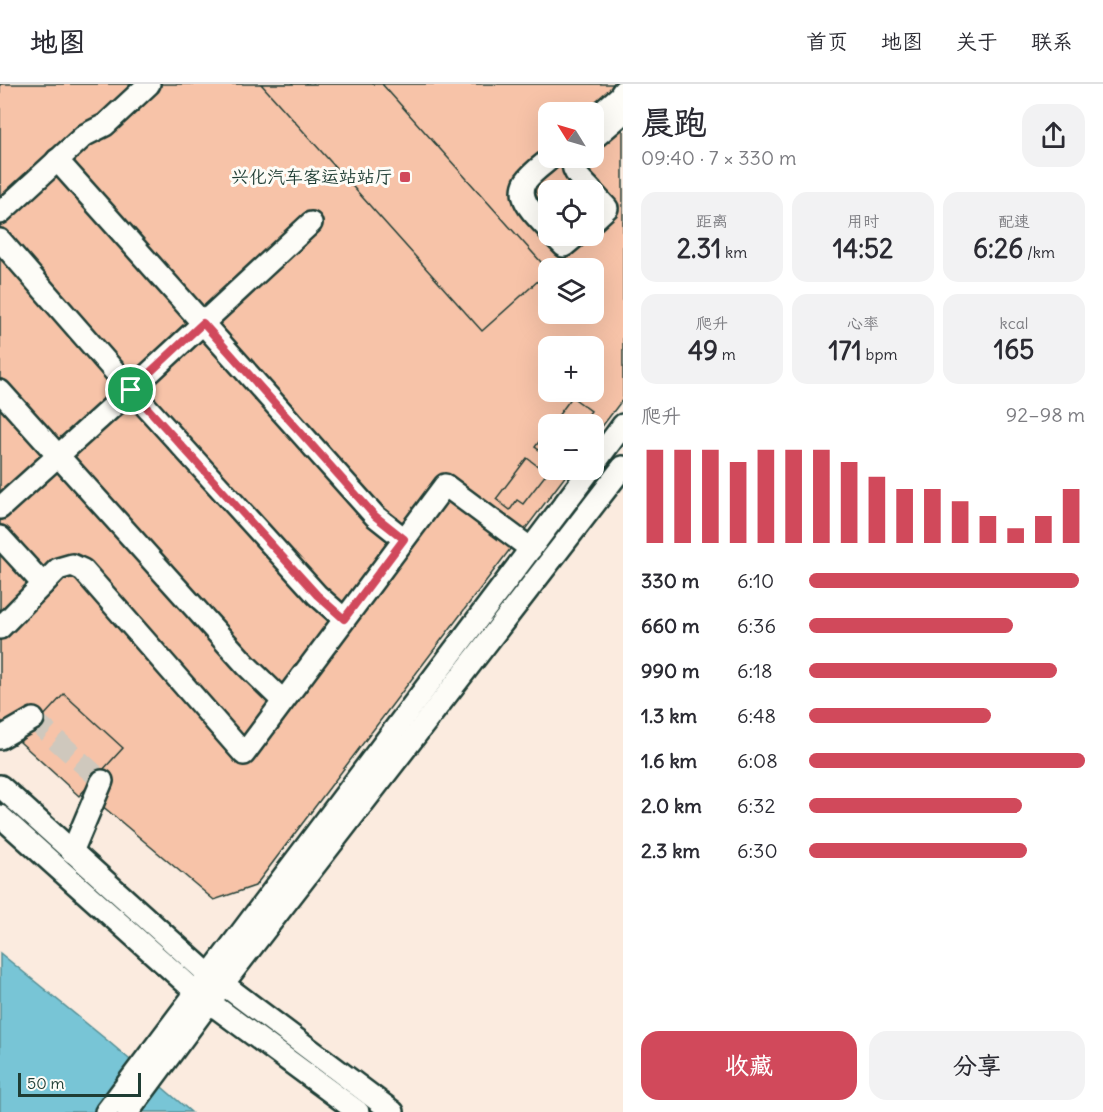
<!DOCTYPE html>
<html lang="zh">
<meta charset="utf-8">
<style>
:root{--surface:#fff;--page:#f2f2f3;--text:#2b2b33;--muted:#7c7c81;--line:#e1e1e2;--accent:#d1495b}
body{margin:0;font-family:Delius,"LXGW WenKai TC",sans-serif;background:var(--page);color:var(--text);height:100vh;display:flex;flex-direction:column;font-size:22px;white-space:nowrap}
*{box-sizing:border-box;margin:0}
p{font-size:20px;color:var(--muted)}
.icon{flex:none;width:33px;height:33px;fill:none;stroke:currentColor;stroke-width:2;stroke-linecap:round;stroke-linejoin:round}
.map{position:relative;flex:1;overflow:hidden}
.sheet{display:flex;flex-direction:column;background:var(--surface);width:480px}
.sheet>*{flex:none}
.needle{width:39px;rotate:307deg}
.tools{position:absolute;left:538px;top:18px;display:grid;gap:12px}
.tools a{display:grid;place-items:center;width:66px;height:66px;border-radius:12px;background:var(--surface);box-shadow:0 6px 24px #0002;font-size:30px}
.scale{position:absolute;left:18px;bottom:15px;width:123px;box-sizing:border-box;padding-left:6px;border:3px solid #1f3d34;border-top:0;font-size:16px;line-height:21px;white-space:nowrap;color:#1f3d34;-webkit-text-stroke:4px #fdfcf7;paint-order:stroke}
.pin{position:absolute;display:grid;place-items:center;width:51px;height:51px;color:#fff;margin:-26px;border:3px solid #fff;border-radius:50%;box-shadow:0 2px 6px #0007}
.round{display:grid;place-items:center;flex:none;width:63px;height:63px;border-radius:18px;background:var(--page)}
.summary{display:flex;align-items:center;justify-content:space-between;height:102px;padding:0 18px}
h1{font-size:33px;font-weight:800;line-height:45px}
.stats{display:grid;grid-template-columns:repeat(3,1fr);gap:9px;height:102px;padding:6px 18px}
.stats div{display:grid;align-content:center;border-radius:15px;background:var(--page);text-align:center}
.stats b{font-size:26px;font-weight:800}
.stats small{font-size:16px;font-weight:400}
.stats p{font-size:16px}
.chart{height:168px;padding:12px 18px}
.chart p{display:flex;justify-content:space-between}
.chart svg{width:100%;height:108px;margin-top:6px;stroke:var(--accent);stroke-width:6}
.primary-button{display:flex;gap:12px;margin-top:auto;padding:12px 18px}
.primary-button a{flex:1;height:69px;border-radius:18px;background:var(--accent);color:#fff;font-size:24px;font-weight:800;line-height:69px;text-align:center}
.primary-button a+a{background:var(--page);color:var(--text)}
ul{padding:0 18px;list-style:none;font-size:20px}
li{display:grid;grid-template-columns:96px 72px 1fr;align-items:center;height:45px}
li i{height:15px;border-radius:8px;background:var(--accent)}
header{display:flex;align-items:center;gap:36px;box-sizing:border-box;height:84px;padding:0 30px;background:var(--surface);border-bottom:2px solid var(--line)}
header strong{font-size:28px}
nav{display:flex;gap:33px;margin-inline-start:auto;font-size:21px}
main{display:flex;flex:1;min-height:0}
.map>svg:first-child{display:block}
</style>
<header>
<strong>地图</strong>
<nav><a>首页</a><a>地图</a><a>关于</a><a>联系</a></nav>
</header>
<main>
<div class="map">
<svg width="623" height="1028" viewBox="0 0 623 1028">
<rect width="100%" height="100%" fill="#fbebdf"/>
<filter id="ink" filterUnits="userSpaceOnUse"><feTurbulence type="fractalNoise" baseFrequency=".0167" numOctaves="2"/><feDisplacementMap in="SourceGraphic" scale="12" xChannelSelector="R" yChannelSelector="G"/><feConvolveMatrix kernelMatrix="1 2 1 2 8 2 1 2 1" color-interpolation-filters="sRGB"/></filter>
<g filter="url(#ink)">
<polygon fill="#78c5d6" stroke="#548f95" stroke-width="1.5" points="0,869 108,957 191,1028 0,1028"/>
<g fill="#f7c3a8" stroke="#1f3d34" stroke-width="1.5" fill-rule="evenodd">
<path d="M0 0H623V315L594 353V340H549V386H570L255 802 214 816 0 636ZM549 28H594V74H549ZM549 106H594V152H549ZM549 184H594V230H549ZM549 262H594V308H549Z"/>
<polygon points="261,0 382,0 549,187 482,247"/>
<polygon points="572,313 591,327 581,340 552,340"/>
<polygon points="549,344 549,373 535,363"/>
<polygon points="527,374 547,389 523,420 517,416 510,426 496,415"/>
<polygon points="64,610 123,664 79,712 20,658"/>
</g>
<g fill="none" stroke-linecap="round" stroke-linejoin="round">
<polyline stroke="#cfc8bd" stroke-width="21" stroke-dasharray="21 10" stroke-linecap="butt" points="33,635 102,697"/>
<g stroke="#1f3d34" stroke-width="26">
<g id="minor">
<polyline points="594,35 619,13 623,7"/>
<polyline points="594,54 623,29"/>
<path d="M574 74C569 87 583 97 591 106"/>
<polyline points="57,76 375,432 404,455"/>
<polyline points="594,110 607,124 594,136"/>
<polyline points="0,129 85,51 105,41 149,0"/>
<path d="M549 146C538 133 515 116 526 97 532 88 544 80 551 74"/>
<polyline points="554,152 564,162 576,152"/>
<polyline points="0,156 131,306 317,511 344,535"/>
<polyline points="0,307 247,582 283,617"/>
<polyline points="594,380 623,341"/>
<polyline points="0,424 131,306 311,139"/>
<polyline points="0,453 43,500"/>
<polyline points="0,544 58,485 72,481 83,486 244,670 445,401 531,465"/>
<polyline points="0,654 33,635"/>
<polyline points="0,702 209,891"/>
<polyline points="0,732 196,908"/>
<polyline points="72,768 102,697"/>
<polyline points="223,900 393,1028"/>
<polyline points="209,918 358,1028"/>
<polyline points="106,1028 590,386"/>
<polyline points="128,1028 223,900 623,383"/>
</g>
</g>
<use href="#minor" stroke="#fdfcf7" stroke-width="21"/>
</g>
</g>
<g fill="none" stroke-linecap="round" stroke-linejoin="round" filter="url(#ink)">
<g stroke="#fff" stroke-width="12">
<polygon id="route" points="203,239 375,432 404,455 344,535 317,511 131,306"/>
</g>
<use href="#route" stroke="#d1495b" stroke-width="8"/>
</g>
<rect fill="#d1495b" stroke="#fdfcf7" stroke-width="2" x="399" y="87" width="12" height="12" rx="3"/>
<g text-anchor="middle" stroke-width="6" stroke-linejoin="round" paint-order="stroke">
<g font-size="18" fill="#1f3d34" stroke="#fdfcf7" text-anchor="end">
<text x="393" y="99">兴化汽车客运站站厅</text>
</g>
</g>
</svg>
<div class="tools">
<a><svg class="needle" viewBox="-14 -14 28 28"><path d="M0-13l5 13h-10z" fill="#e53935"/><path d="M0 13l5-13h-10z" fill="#7c7c81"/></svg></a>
<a><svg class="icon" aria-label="locate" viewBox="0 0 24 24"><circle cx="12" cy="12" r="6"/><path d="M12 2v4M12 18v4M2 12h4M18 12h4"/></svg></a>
<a><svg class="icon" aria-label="layers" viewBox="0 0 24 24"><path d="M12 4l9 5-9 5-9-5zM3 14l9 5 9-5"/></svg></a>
<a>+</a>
<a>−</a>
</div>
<div class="scale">50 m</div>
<div class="pin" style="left:131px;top:306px;background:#1e9e55"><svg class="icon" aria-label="arrive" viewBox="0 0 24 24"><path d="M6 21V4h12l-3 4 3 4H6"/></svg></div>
</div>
<section class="sheet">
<div class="summary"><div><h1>晨跑</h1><p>09:40 · 7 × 330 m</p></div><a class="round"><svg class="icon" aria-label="share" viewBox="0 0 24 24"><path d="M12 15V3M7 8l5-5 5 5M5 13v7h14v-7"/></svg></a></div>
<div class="stats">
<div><p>距离</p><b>2.31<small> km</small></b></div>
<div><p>用时</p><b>14:52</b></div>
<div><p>配速</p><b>6:26<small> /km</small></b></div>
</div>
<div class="stats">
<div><p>爬升</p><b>49<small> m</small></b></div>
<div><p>心率</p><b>171<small> bpm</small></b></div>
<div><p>kcal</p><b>165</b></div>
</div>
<div class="chart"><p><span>爬升</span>92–98 m</p>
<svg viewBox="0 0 160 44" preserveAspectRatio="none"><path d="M5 44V6M15 44V6M25 44V6M35 44V11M45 44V6M55 44V6M65 44V6M75 44V11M85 44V17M95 44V22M105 44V22M115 44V27M125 44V33M135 44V38M145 44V33M155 44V22"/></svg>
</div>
<ul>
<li><b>330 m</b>6:10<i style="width:98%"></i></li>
<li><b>660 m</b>6:36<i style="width:74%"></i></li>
<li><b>990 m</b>6:18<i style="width:90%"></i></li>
<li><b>1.3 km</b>6:48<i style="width:66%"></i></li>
<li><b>1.6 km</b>6:08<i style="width:100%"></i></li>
<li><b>2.0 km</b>6:32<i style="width:77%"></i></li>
<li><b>2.3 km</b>6:30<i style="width:79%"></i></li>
</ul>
<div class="primary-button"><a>收藏</a><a>分享</a></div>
</section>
</main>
